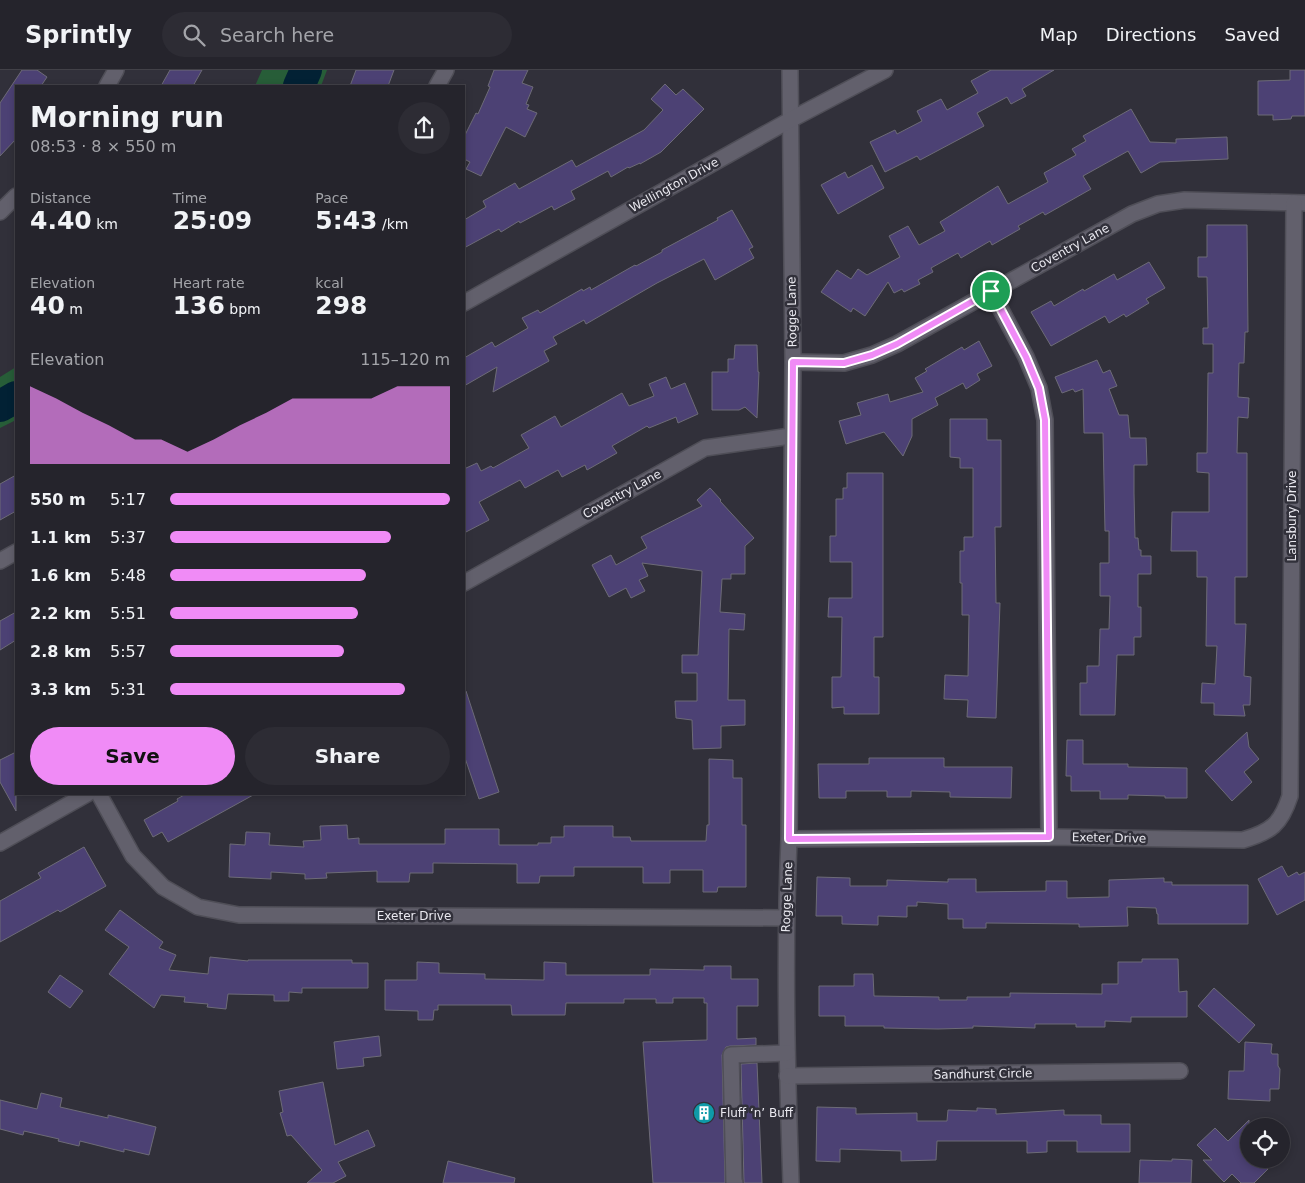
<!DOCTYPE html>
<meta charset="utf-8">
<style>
:root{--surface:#25242c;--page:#2d2c34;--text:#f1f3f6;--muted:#a3a4a9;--line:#424148;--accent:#f08bf6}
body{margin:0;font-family:"DejaVu Sans",sans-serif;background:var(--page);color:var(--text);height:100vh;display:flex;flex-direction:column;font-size:19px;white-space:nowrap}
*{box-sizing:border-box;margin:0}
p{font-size:16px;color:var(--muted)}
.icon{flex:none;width:28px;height:28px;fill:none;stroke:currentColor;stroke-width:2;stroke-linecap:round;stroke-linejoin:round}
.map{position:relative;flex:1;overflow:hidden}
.drawer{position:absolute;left:15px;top:15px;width:450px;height:710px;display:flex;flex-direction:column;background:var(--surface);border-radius:0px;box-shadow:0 2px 8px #0003,0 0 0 1px var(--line)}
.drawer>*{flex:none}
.fabs{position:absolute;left:1240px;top:1048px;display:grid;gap:10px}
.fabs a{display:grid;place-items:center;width:50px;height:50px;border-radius:50%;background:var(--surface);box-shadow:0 2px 8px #0003,0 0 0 1px var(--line);font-size:25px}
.pin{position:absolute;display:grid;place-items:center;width:42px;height:42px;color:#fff;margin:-21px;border:2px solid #fff;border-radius:50%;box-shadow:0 1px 5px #0007}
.round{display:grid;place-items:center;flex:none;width:52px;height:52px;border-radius:26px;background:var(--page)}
.headline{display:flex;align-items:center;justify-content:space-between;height:85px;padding:0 15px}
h1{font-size:28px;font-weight:800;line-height:38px}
.stats{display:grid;grid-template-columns:repeat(3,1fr);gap:8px;height:85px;padding:5px 15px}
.stats div{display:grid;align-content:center}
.stats b{font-size:25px;font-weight:800}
.stats small{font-size:14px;font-weight:400}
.stats p{font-size:14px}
.chart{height:140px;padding:10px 15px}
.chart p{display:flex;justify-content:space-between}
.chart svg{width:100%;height:90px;margin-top:5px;fill:var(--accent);opacity:.7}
.cta{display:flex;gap:10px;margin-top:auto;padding:10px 15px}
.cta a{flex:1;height:58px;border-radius:30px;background:var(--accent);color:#111;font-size:20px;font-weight:800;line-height:58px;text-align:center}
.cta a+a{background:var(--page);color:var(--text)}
ul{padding:0 15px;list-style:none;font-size:16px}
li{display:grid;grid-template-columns:80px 60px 1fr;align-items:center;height:38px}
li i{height:12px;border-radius:6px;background:var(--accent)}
header{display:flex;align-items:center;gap:30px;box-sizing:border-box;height:70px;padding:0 25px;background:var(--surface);border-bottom:1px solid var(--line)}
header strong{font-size:24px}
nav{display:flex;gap:28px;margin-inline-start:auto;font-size:18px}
.search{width:350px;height:45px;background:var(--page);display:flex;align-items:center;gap:12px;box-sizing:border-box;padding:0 18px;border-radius:28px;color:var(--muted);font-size:19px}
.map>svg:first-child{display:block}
</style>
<header>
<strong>Sprintly</strong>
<div class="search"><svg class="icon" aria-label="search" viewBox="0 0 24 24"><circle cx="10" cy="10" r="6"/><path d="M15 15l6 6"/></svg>Search here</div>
<nav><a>Map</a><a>Directions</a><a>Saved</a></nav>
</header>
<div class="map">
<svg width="1305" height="1113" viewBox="0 0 1305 1113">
<rect width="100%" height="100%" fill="#31303a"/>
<g fill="#275d38">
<polygon points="262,0 327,0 321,16 255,16"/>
<polygon points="16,297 16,350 0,358 0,307"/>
</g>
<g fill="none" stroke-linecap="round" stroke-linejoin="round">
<g stroke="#022134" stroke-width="32">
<polyline points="299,16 306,0"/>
<polyline points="0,336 16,327"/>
</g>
</g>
<g fill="#4c4174" stroke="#6d6b77">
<polygon points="22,0 37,0 47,7 41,16 16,16 16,69 0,86 0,33"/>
<polygon points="170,0 202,0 193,16 161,16"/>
<polygon points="356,0 394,0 388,16 350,16"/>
<polygon points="494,0 528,0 522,13 533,17 526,34 529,35 527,39 537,43 525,67 506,57 481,106 466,99 470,92 464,89 464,67 476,43 478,44 490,17 488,16"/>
<polygon points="991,0 1054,0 1022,19 1026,26 1011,34 1007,27 977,43 984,56 920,90 917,86 885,102 870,72 895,60 897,64 922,51 917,41 941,29 947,40 978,23 971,11"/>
<polygon points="1290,0 1305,0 1305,46 1292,46 1291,49 1273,50 1273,45 1258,45 1258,11 1290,10"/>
<polygon points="665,14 676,25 683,19 704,39 661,82 640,94 640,93 629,98 628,97 611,107 608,101 571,121 575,129 554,140 552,136 520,153 519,151 501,162 499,159 464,178 464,150 486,137 483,131 515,113 519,119 572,90 576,97 644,60 663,40 651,29"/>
<polygon points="1131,39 1150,72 1176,73 1176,69 1227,67 1228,89 1160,92 1141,103 1128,81 1083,106 1091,119 1045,145 1043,142 1018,156 1020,159 992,175 990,171 961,188 958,183 931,198 933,202 918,210 920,214 904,222 902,219 894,223 888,212 865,246 853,238 851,242 821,222 837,200 851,209 858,199 867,205 900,187 889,166 908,156 919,175 945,161 940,152 998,116 1008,134 1048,112 1044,103 1076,85 1072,79 1086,71 1083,66"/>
<polygon points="872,95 884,118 838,144 821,115 845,102 848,108"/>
<polygon points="732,140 753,177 749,179 754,188 715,210 704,189 657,213 586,254 584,250 553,267 557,274 544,281 549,291 493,322 497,297 464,316 464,288 492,272 495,277 528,258 522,248 538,240 540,243 582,219 583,221 590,217 591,220 635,195 636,196 662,182 662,180 718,150 717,148"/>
<polygon points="1207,155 1247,155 1248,262 1245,262 1244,293 1239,293 1238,327 1249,328 1248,348 1238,347 1237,383 1247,383 1247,507 1235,507 1235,554 1246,554 1244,606 1251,607 1250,635 1243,635 1245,646 1214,645 1214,633 1201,633 1202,613 1215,614 1217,576 1206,576 1207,507 1197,507 1197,481 1171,481 1172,442 1209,442 1209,403 1197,402 1197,383 1207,383 1208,303 1213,303 1213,274 1203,274 1203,258 1208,258 1207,207 1198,207 1198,187 1207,187"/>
<polygon points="1149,192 1165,218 1146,229 1149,233 1126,247 1124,244 1109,253 1105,246 1051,276 1031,242 1051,231 1054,236 1083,219 1084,221 1114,204 1117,210"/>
<polygon points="979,271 992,296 977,304 980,310 966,319 963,313 935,328 938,335 912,349 912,366 903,386 884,362 846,374 839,351 861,345 857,333 888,324 890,332 923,322 915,308 927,301 925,299 962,277 964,280"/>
<polygon points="735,275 757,275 758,302 759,302 757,348 745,337 739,340 712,340 712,302 728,302 728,289 734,289"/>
<polygon points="1097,290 1103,303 1110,300 1117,316 1109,319 1119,345 1128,345 1130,368 1146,368 1147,395 1134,395 1134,423 1135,468 1138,468 1139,480 1141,480 1141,486 1151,486 1151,504 1138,504 1138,537 1141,537 1141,567 1134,567 1134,585 1117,585 1115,645 1080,645 1080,613 1087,613 1087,596 1099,596 1100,559 1109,559 1110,526 1100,526 1100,493 1109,493 1109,461 1105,461 1103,363 1084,363 1083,319 1075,322 1073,319 1062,323 1055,307"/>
<polygon points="666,307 671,319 685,313 698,344 678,353 676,347 649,358 647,356 612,376 617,383 587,400 585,395 562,407 558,400 525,418 520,410 479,432 489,450 464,463 464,399 477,393 481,401 491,396 493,398 529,378 521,365 555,346 561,357 622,323 629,336 654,326 649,314"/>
<polygon points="950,349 987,349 987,370 1001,370 1001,457 995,457 996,533 1000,533 996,648 967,647 968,630 944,629 945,605 968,606 969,545 962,545 962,513 960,513 960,481 964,481 964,467 973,467 973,398 960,398 960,388 950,387"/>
<polygon points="847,403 883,403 883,567 874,567 874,607 879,607 879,644 844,644 844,637 832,638 832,607 841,607 842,547 828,547 829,528 852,528 852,492 830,492 830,466 836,466 836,429 843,429 843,418 847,418"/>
<polygon points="16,405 16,441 0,450 0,414"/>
<polygon points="710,418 721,430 720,431 754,468 745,476 745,504 731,504 731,509 722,509 720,542 745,544 744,560 729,559 728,630 745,630 745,655 721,656 721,678 693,679 692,650 676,648 675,631 697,631 697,603 682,603 682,585 698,585 702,501 642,493 648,506 639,510 645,521 631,528 626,518 609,527 592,495 611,485 616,495 647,478 641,467 702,436 697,430"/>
<polygon points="16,542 16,570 0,580 0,551"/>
<polygon points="466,621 499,722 479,729 464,685 464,622"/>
<polygon points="1247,662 1249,677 1259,689 1244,702 1252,712 1232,731 1205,701"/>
<polygon points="1067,670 1083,670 1083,694 1128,694 1128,697 1187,698 1187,728 1165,728 1165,726 1128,725 1128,729 1100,729 1100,721 1071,721 1071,706 1066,706"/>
<polygon points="16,682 16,741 0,712 0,690"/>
<polygon points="869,688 944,688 944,697 1012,697 1011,728 950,727 950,722 911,721 911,727 887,727 887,721 846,721 846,728 819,728 818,694 869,694"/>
<polygon points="709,689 733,690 733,708 742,708 742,755 746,755 746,817 718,817 717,822 703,822 703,800 670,800 670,813 643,813 643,797 574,797 574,806 540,806 539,813 517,813 517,794 433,793 433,803 410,803 409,812 377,812 377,801 326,803 327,808 305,809 305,804 271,802 271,809 229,807 230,774 245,775 246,762 270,763 269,775 304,777 303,771 321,770 320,756 347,755 348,769 359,768 359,774 445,774 445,759 499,759 499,775 538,775 538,773 551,773 551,767 564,767 564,756 613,756 613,767 630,767 631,771 706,771 707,755 709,755"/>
<polygon points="186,724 255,724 168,772 162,762 153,767 144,750 178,731 177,729"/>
<polygon points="84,777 106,816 60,842 58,840 0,872 0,831 41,808 38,803"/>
<polygon points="1282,796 1288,807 1297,802 1299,805 1305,802 1305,830 1277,845 1258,809"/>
<polygon points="817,807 850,808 850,816 887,816 887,810 948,812 948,809 976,809 976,822 1046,821 1046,811 1067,811 1067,828 1109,827 1109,810 1164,808 1164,812 1172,812 1172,815 1248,815 1248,854 1158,854 1158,844 1157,844 1156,838 1127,837 1128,856 1079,857 1079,854 986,853 986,858 963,858 963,849 948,849 948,834 917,832 917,836 907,836 907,847 878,846 878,855 842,854 842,846 816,846"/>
<polygon points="120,840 163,872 159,878 176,885 169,900 208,904 210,887 248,891 248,890 352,890 352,893 368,893 368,918 302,918 302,923 289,922 289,931 274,931 274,925 228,924 226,939 207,937 208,934 184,932 185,927 161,925 154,938 109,904 129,877 105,860"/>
<polygon points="1142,889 1178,889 1179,922 1187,921 1187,947 1131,947 1131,952 1105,951 1105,957 1076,957 1076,954 1035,954 1035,958 973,956 973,958 938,959 884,958 884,956 845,956 845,946 819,946 819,916 854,916 854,904 873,904 874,926 939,927 939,930 967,930 967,927 1010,927 1010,923 1102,924 1102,914 1118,914 1118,892 1142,892"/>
<polygon points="417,892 439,893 439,903 485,904 485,909 544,910 544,892 566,893 566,905 650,905 650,899 704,900 704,896 731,896 731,909 758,909 758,936 737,936 737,969 756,968 756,975 730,976 726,977 722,985 725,1113 653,1113 643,972 707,970 707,933 704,933 704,928 673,928 673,933 656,933 656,929 624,929 624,933 566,933 565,945 512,945 511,935 438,935 438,940 434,940 433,950 418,950 418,941 385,940 385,910 417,910"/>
<polygon points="60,905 83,921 70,938 48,922"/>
<polygon points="1214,918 1255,955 1239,973 1198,936"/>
<polygon points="379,966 381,986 363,988 364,996 337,999 334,972"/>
<polygon points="1245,972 1272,974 1271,982 1272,984 1278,984 1278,996 1280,999 1279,1019 1270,1019 1270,1031 1228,1029 1229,1001 1244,1001"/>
<polygon points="757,993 762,1113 744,1113 741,994"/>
<polygon points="323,1012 335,1075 368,1060 375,1076 338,1092 346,1106 333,1113 307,1113 322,1100 291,1065 287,1066 280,1043 283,1042 279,1021"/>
<polygon points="41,1023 62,1028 60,1037 108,1048 108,1045 156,1057 149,1085 124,1079 124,1082 80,1071 79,1076 58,1071 59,1069 24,1061 23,1065 0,1059 0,1030 37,1039"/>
<polygon points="817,1037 856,1038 856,1044 917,1043 917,1051 947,1051 948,1040 977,1041 977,1038 996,1039 996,1044 1064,1040 1064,1045 1101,1045 1101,1054 1130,1054 1130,1082 1077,1082 1077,1071 1047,1071 1047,1082 1027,1083 1027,1071 937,1071 936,1090 901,1091 901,1081 840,1079 840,1092 816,1091"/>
<polygon points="1249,1050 1249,1089 1258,1089 1268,1099 1254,1113 1241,1113 1232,1104 1224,1112 1203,1090 1212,1090 1197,1075 1215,1058 1228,1071"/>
<polygon points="1172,1089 1192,1090 1191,1113 1139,1113 1140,1090 1172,1091"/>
<polygon points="448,1091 515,1108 514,1113 443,1113"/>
</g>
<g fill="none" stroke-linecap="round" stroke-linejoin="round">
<g stroke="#4f4e57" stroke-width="18">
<g id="minor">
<path d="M790 0 793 292 789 769C784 884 787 998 791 1113"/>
<polyline points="107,16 116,0"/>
<polyline points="437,16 446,0"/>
<polyline points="0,142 16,126"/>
<polyline points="991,221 1026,287 1039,318 1045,350 1049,767"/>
<polyline points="464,233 790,50 885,0"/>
<polyline points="793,292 844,293 872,285 897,274 1132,144 1158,134 1185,130 1305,133"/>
<polyline points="0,491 16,482"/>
<polyline points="464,513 705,378 791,366"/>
<polyline points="99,724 133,786 163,817 198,837 239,845 786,848"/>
<path d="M789 769 1049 767 1243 770C1271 762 1281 754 1290 726L1294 133"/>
<polyline points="0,773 87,724"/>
<polyline points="787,1006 1180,1001"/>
<polyline points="735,1113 734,1113 731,985 787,983"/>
</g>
</g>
<use href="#minor" stroke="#62606c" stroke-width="15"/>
</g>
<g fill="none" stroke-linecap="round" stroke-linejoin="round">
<g stroke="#fff" stroke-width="10">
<polygon id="route" points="991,221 1026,287 1039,318 1045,350 1049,767 789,769 793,292 844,293 872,285 897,274"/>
</g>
<use href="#route" stroke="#f08bf6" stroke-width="6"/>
</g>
<defs>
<g id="building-disc" transform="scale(1.125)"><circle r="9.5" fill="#0f9aa8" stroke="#31303a"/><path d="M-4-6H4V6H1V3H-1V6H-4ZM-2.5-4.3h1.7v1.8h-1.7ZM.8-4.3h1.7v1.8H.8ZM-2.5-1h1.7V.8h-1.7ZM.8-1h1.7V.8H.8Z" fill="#fff"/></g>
</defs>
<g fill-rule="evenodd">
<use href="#building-disc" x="704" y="1043"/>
</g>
<g text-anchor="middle" stroke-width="5" stroke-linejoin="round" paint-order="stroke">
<g font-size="12" fill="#eae9f0" stroke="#31303a">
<text transform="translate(674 115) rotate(-29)" y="4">Wellington Drive</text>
<text transform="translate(1070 178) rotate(-29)" y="4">Coventry Lane</text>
<text transform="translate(792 242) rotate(-91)" y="4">Rogge Lane</text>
<text transform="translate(622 424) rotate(-29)" y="4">Coventry Lane</text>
<text transform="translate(1292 446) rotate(-90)" y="4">Lansbury Drive</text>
<text transform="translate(1109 768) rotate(1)" y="4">Exeter Drive</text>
<text transform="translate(787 827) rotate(-88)" y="4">Rogge Lane</text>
<text x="414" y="850">Exeter Drive</text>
<text transform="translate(983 1004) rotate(-1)" y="4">Sandhurst Circle</text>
</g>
<g font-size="12" fill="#eae9f0" stroke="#31303a" text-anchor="start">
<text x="720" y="1047">Fluff ‘n’ Buff</text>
</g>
</g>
</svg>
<div class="fabs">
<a><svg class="icon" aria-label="locate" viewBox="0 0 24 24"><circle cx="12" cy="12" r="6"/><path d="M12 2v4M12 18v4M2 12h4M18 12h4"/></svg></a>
</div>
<div class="pin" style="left:991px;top:221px;background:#1e9e55"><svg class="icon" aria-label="arrive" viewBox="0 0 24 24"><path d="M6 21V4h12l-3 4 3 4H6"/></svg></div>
<section class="drawer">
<div class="headline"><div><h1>Morning run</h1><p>08:53 · 8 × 550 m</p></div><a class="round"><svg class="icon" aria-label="share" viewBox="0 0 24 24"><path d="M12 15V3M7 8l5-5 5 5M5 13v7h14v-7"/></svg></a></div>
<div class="stats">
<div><p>Distance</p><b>4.40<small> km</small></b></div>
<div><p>Time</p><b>25:09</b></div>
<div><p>Pace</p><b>5:43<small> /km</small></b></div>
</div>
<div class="stats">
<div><p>Elevation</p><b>40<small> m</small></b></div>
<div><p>Heart rate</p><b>136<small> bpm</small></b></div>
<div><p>kcal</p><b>298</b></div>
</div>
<div class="chart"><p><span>Elevation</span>115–120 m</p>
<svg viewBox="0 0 160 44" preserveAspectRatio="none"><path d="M0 44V6L10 12L20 19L30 25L40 32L50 32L60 38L70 32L80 25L90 19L100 12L110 12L120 12L130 12L140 6L150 6L160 6V44z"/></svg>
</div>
<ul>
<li><b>550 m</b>5:17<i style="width:100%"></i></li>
<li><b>1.1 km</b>5:37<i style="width:79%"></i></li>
<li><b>1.6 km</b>5:48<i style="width:70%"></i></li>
<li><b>2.2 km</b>5:51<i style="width:67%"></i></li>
<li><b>2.8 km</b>5:57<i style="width:62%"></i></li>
<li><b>3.3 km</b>5:31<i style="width:84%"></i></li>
</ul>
<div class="cta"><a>Save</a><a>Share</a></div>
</section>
</div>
